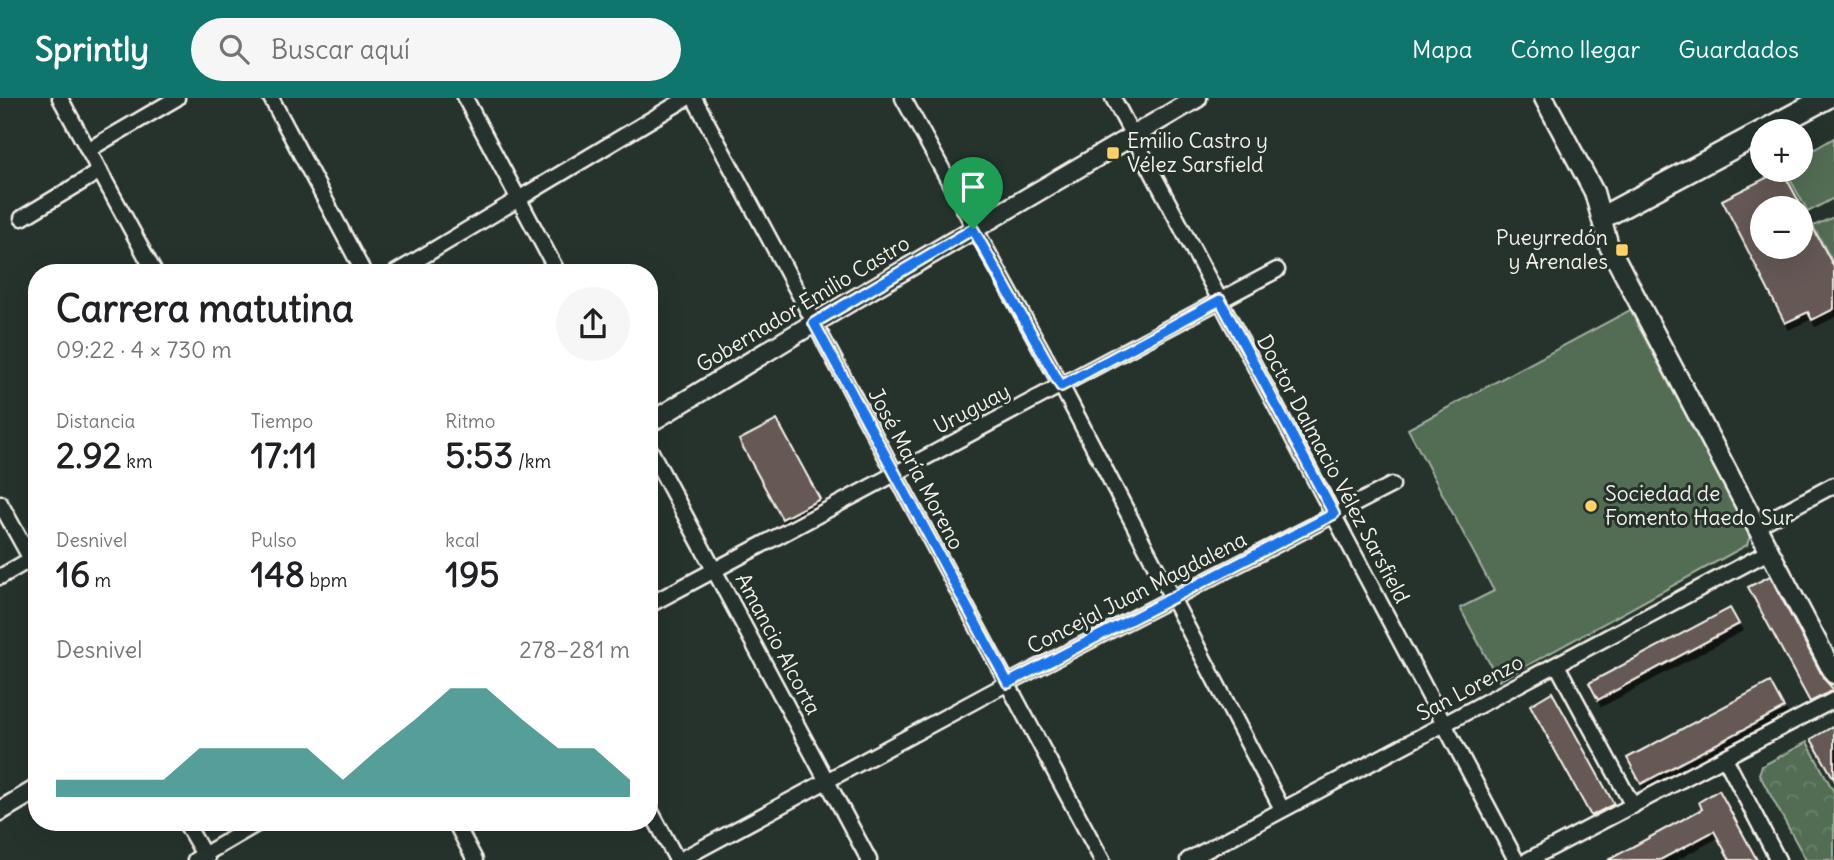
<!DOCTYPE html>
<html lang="es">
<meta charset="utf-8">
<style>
:root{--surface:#fff;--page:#f6f6f6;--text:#202124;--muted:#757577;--accent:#0f766e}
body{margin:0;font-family:Delius,sans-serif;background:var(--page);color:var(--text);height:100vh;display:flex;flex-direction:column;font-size:26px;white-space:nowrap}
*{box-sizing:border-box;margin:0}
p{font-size:23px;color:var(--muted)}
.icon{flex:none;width:38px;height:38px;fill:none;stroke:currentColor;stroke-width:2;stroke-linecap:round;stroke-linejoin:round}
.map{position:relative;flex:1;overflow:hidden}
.drawer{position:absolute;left:28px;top:166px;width:630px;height:567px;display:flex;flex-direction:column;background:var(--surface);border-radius:28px;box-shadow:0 7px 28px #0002}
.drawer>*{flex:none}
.fabs{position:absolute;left:1750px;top:21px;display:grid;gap:14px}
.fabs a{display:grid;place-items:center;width:63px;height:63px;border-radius:50%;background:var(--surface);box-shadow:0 7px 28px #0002;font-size:35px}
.pin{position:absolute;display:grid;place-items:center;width:60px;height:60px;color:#fff;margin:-72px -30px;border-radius:50% 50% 50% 0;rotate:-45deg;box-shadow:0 0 7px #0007}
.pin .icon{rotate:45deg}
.round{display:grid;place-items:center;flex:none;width:74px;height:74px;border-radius:37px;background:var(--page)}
.overview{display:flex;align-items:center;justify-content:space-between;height:119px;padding:0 28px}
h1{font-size:38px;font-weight:700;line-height:52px}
.stats{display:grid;grid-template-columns:repeat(3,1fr);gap:10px;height:119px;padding:7px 28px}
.stats div{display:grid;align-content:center}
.stats b{font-size:35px;font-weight:700}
.stats small{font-size:19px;font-weight:400}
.stats p{font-size:19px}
.chart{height:196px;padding:14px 28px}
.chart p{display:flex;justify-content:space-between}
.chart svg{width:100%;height:126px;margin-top:7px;fill:var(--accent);opacity:.7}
header{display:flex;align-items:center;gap:42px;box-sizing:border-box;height:98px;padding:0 35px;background:var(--accent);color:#fff}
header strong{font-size:33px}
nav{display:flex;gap:38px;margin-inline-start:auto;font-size:24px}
.search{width:490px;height:63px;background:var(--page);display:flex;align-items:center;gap:18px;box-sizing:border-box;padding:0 24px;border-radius:38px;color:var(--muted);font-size:26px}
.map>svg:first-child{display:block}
</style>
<header>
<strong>Sprintly</strong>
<div class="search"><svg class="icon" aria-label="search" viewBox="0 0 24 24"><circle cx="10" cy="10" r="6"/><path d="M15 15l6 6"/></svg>Buscar aquí</div>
<nav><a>Mapa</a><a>Cómo llegar</a><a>Guardados</a></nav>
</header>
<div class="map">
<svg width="1834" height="762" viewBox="0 0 1834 762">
<defs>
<pattern id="forest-crowns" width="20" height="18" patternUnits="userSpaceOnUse" patternTransform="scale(1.75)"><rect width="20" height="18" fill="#526d55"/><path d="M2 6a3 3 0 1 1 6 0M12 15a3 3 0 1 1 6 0" fill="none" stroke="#6c826d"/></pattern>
<filter id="shadow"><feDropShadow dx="3.5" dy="6" stdDeviation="0" flood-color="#0009"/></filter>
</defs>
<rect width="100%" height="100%" fill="#26332d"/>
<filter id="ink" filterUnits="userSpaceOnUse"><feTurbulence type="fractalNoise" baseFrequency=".0143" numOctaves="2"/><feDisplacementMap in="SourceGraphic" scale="14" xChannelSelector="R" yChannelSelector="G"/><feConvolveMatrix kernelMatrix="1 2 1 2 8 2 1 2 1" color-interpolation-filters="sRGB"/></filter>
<g filter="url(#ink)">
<polygon fill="url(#forest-crowns)" stroke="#a3af9e" stroke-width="2" points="1807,644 1834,694 1834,762 1806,762 1759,676 1762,668"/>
<g fill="#526d55" stroke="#a3af9e" stroke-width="2">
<polygon points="1834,40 1834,100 1808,114 1785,72 1801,72 1801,59"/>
<polygon points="1834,119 1834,166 1813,128"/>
<polygon points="1630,212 1750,438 1747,447 1499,583 1460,510 1494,493 1408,331"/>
</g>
<g fill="#655955" stroke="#f4f1e8" stroke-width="2" fill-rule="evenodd" filter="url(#shadow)">
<path d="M1782 72 1834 169V211L1812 222 1808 214 1785 225 1722 102ZM1762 110H1801V149H1762Z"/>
<polygon points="777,322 820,401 782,421 739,342"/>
<polygon points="1770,478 1824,581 1834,592 1810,604 1748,489"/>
<polygon points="1730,510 1739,526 1598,602 1589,585"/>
<polygon points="1770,584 1784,610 1641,686 1627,660"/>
<polygon points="1552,594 1614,706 1591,718 1530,607"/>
<polygon points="1834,628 1834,681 1811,641"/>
<polygon points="1719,692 1757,762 1730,762 1714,733 1660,762 1608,762 1702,711 1699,704"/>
</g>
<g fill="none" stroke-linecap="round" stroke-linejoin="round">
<g stroke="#f4f1e8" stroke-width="19">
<g id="minor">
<polyline points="60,0 155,175"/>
<polyline points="271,0 364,175"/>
<polyline points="465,0 558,175"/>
<polyline points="694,0 1102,762"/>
<polyline points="903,0 1061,287 1282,711"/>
<polyline points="1113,0 1516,762"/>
<polyline points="88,52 177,0"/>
<polyline points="22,120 100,73"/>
<polyline points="395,175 687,0"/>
<polyline points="649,350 869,762"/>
<polyline points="0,405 37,472"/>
<polyline points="1757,428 1834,387"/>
<polyline points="0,479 31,461"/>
<polyline points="649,507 1277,172"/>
<polyline points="1557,567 1633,708"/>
<polyline points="1725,660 1778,762"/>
<polyline points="649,710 677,762"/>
<polyline points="185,724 207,762"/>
<polyline points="455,724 475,762"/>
<polyline points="195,762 260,724"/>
<polyline points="680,762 1008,585 1392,387"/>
<polyline points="1188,762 1770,453"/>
<polyline points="1528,762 1834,602"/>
</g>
</g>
<g stroke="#f4f1e8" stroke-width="23">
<g id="tertiary">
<polyline points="1544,0 1594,94 1609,148 1834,576"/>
<polyline points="649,325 814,225 1197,0"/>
<polyline points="0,713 37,691"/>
</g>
</g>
<g stroke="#f4f1e8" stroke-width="26">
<g id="secondary">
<polyline points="1764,33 1826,0"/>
<polyline points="1603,119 1762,34"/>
</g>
</g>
<use href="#minor" stroke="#26332d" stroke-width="14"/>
<use href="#tertiary" stroke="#26332d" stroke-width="18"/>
<use href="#secondary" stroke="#26332d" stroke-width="21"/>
</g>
</g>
<g fill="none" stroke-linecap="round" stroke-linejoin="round" filter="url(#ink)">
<g stroke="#fff" stroke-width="14">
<polygon id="route" points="973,131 1061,288 1220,202 1334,416 1008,585 814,225"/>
</g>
<use href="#route" stroke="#1a73e8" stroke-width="9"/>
</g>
<g fill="#ffd166" stroke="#26332d" stroke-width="2.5">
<rect x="1106" y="48" width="14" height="14" rx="3.5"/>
<rect x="1615" y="145" width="14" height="14" rx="3.5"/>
<circle cx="1591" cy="408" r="7"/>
</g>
<g text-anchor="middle" stroke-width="6" stroke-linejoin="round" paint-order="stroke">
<g font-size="21" fill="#f4f1e8" stroke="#26332d" text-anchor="start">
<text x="1127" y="50">Emilio Castro y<tspan x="1127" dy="24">Vélez Sarsfield</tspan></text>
<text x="1608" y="147" text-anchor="end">Pueyrredón<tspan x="1608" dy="24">y Arenales</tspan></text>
<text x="1605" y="403">Sociedad de<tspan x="1605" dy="24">Fomento Haedo Sur</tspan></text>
</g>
<g font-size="21" fill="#f4f1e8" stroke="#26332d">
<text transform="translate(803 206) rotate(-31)" y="7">Gobernador Emilio Castro</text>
<text transform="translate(972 311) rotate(-28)" y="7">Uruguay</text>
<text transform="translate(916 371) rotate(62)" y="7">José María Moreno</text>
<text transform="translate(1333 371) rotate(62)" y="7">Doctor Dalmacio Vélez Sarsfield</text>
<text transform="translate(1137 495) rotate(-27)" y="7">Concejal Juan Magdalena</text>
<text transform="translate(778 546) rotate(62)" y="7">Amancio Alcorta</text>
<text transform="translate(1470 590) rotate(-28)" y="7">San Lorenzo</text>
</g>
</g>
</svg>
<div class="fabs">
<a>+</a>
<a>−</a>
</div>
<div class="pin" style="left:973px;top:131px;background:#1e9e55"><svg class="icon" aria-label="arrive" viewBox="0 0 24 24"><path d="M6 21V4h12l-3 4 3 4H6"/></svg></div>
<section class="drawer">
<div class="overview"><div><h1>Carrera matutina</h1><p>09:22 · 4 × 730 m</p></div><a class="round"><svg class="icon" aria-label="share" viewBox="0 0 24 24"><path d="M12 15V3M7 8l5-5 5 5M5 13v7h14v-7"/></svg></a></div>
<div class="stats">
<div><p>Distancia</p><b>2.92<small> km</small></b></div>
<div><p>Tiempo</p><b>17:11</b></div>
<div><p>Ritmo</p><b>5:53<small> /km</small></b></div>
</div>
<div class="stats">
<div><p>Desnivel</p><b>16<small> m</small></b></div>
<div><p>Pulso</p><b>148<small> bpm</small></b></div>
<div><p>kcal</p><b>195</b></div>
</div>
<div class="chart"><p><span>Desnivel</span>278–281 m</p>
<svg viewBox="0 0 160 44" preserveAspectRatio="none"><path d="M0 44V38L10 38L20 38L30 38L40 27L50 27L60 27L70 27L80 38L90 27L100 17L110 6L120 6L130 17L140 27L150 27L160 38V44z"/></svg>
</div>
</section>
</div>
